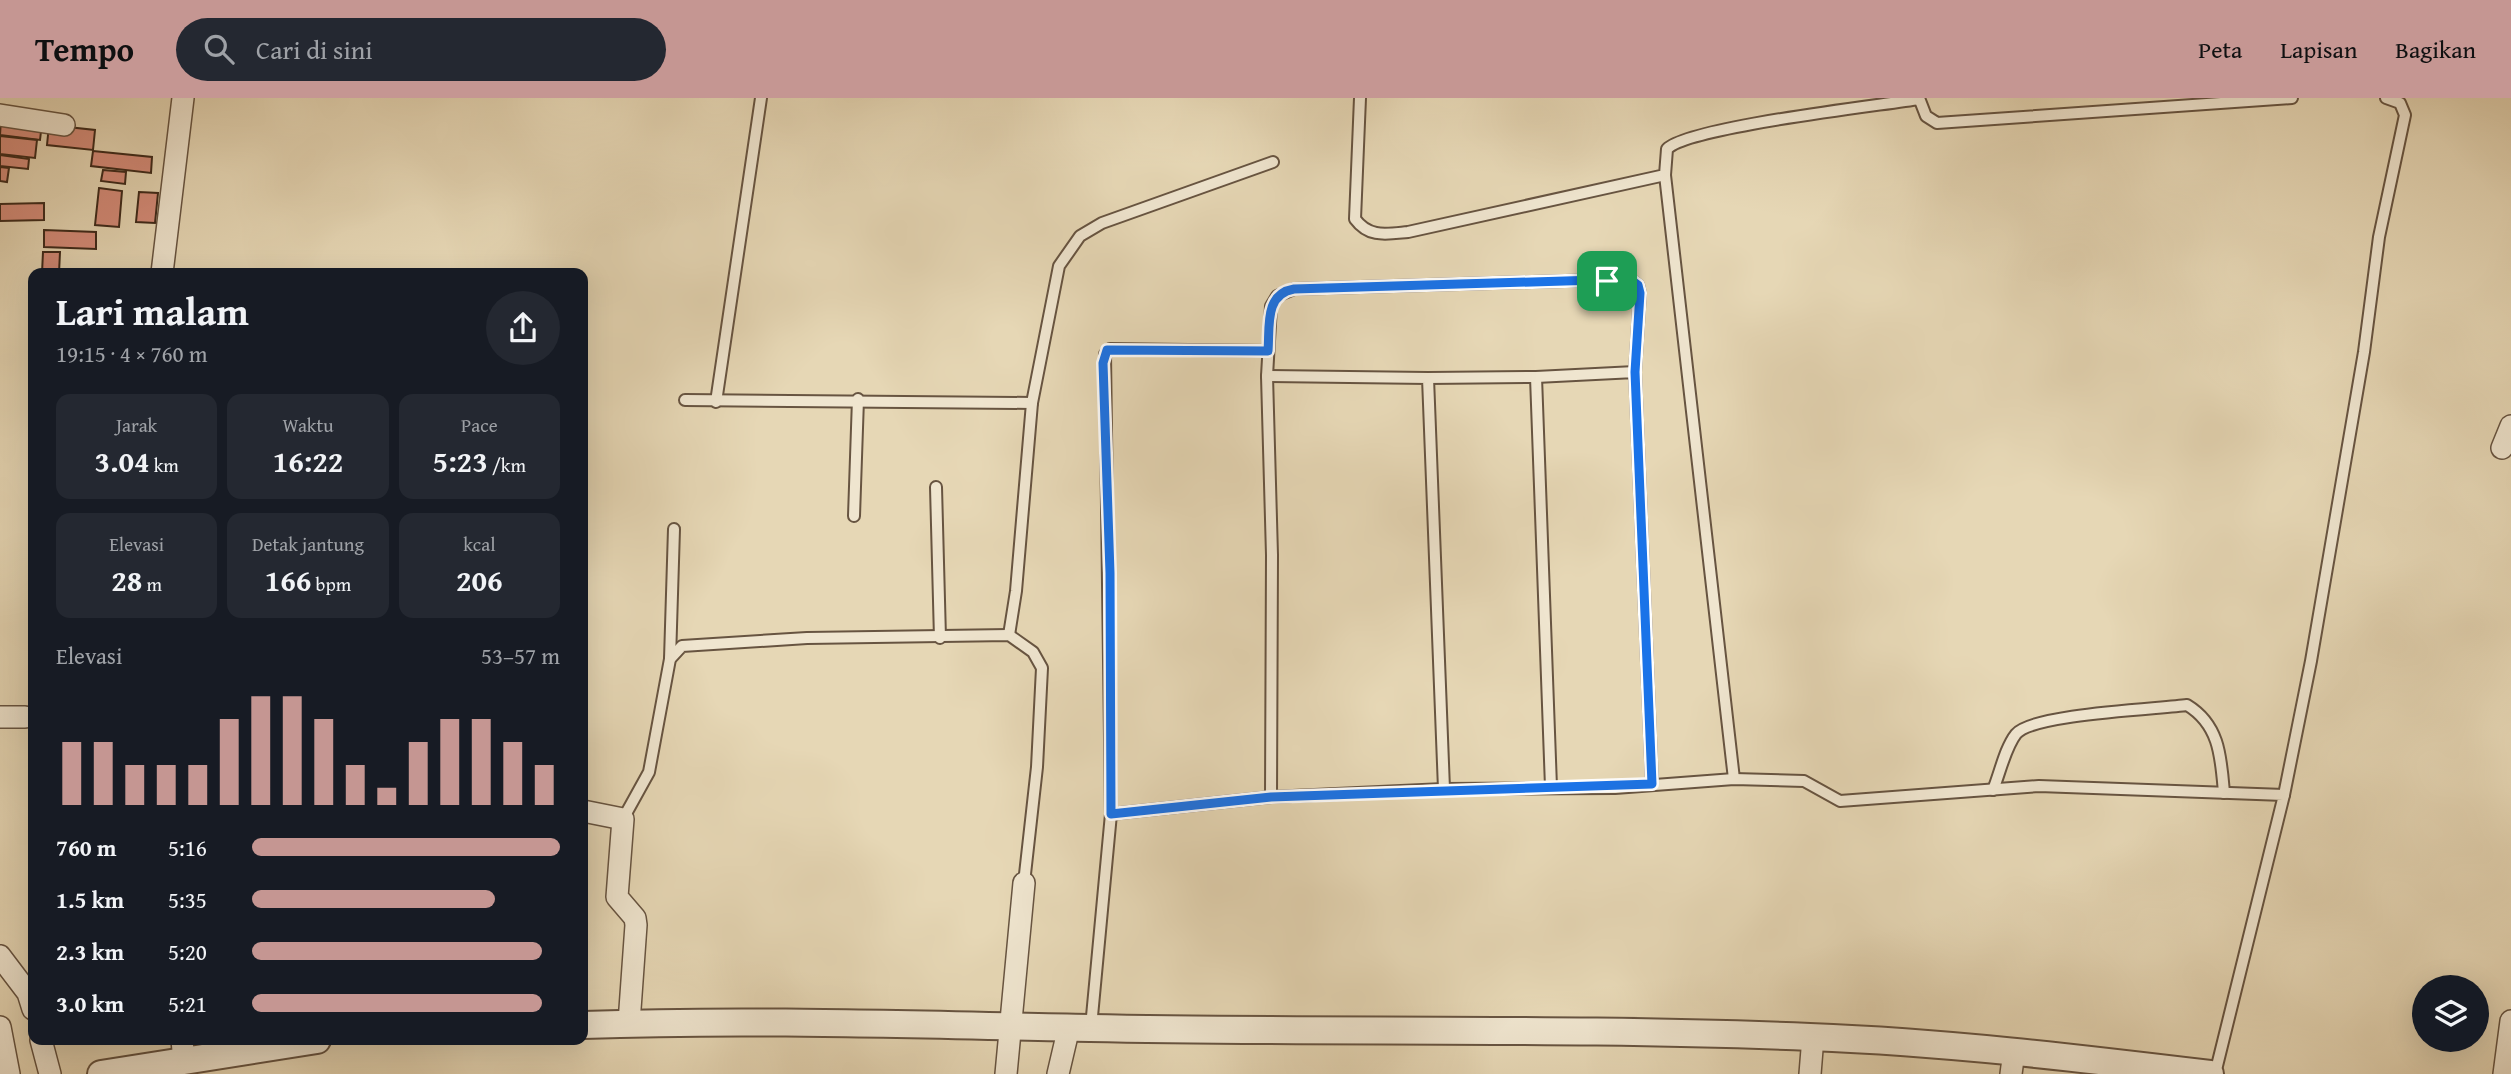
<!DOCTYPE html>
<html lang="id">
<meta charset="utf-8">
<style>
:root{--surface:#171b24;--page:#242831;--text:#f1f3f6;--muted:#9ea1a6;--accent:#c59692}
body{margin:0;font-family:"Gentium Book Plus",serif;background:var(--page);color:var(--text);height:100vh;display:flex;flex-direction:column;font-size:26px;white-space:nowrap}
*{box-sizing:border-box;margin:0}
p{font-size:23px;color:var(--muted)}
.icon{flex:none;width:38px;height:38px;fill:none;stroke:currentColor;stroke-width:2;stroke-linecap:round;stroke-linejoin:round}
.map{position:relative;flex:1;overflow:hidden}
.details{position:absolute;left:28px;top:170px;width:560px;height:777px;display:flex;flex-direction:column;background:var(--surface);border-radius:14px;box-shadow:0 7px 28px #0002}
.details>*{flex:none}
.controls{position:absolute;left:2412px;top:877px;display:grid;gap:14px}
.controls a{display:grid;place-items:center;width:77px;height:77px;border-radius:50%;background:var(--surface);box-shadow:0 7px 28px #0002;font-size:35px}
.pin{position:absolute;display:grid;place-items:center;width:60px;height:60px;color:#fff;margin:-30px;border-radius:14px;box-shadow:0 4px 10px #0006}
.round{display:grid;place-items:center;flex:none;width:74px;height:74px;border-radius:37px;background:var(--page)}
.summary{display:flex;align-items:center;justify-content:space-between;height:119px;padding:0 28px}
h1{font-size:38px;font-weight:700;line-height:52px}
.stats{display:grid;grid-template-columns:repeat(3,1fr);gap:10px;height:119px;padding:7px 28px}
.stats div{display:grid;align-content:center;border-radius:14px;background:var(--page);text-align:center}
.stats b{font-size:30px;font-weight:700}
.stats small{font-size:19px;font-weight:400}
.stats p{font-size:19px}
.chart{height:196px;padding:14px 28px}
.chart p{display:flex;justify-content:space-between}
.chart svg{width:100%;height:126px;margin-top:7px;stroke:var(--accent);stroke-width:6}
ul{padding:0 28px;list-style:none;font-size:23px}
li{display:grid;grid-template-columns:112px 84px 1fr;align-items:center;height:52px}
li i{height:18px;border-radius:9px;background:var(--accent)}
header{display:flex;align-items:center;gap:42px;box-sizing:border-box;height:98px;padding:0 35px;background:var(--accent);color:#111}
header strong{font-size:33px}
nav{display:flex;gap:38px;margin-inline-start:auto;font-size:24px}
.search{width:490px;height:63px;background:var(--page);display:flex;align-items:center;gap:18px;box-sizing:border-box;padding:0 24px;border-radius:38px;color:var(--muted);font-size:26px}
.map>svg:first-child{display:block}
</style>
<header>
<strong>Tempo</strong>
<div class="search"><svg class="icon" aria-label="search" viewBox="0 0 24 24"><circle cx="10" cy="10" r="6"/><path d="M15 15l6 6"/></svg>Cari di sini</div>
<nav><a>Peta</a><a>Lapisan</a><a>Bagikan</a></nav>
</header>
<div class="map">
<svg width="2511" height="976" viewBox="0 0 2511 976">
<rect width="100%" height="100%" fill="#e6d7b5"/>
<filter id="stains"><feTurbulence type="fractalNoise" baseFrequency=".00286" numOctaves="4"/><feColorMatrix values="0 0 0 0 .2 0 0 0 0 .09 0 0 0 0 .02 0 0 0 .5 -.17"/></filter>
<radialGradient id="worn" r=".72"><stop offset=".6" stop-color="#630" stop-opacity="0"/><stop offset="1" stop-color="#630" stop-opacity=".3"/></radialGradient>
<g fill="#d58c7a" stroke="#3d291a" stroke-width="2">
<polygon points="1,21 42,25 40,42 0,37"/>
<polygon points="49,27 95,32 93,52 47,47"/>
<polygon points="0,38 37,42 35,60 0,56"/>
<polygon points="93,53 152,59 151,75 91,68"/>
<polygon points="0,57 29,61 28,71 0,68"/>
<polygon points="0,69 9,70 7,84 0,83"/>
<polygon points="103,72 126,74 125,86 101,83"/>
<polygon points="99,90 122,93 119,129 95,127"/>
<polygon points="139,94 158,95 155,125 136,124"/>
<polygon points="44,105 44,122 0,123 0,106"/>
<polygon points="44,132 96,134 96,151 44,149"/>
<polygon points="43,154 60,154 59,175 42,175"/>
</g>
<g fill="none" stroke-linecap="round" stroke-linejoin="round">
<g stroke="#675441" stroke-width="14">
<g id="service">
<path d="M1360 0 1355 121C1369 140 1386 136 1408 134L1665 77 1667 51C1688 29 1876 8 1919 1"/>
<polyline points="1919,0 1926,18 1937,25 2292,0"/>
<polyline points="1665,77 1734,681"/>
<polyline points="1267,278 1428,280 1444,691"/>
<polyline points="1536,279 1635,274 1652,686"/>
<polyline points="1428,280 1536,279 1551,689"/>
<polyline points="685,302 1032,305"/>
<polyline points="716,304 761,0"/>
<polyline points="936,389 940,540"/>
<polyline points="854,418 858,301"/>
<polyline points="1009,537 1016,493 1032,305 1059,168 1080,138 1102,125 1273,64"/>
<polyline points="670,561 674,431"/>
<path d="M1993 692C2000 675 2005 650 2016 636 2032 616 2156 611 2187 607 2220 627 2221 660 2224 695"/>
<polyline points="2284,697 2311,563 2364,254 2379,139 2405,17 2400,5 2386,0"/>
<polyline points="1271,699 1272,457 1267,278 1271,208 1277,198 1294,191 1630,181 1638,187 1640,195 1635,274"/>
<polyline points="1111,716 1271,699 1444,691 1615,690 1734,681 1804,683 1840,703 2039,688 2284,697 2215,976"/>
<polyline points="623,721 649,674 670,561 682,548 807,540 1009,537 1033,554 1042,570 1037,669 1024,785"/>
<polyline points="1091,929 1111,716 1105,256 1110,251 1268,253"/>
</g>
</g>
<g stroke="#675441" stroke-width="24">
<g id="minor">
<polyline points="0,17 64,27"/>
<polyline points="162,175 183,0"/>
<polyline points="2502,350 2511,328"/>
<polyline points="0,619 25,619"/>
<polyline points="583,713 623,721 617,799 635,820 636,827 629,925"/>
<polyline points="0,858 28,895 33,911"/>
<polyline points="0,929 9,976"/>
<polyline points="41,942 50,976"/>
<polyline points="182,942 184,963"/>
<polyline points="1006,976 1024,785"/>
<polyline points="1058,976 1069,929"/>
<polyline points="1810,976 1813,939"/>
<polyline points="2011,976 2014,953"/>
<polyline points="2504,976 2511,923"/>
</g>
</g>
<g stroke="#675441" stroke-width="30">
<g id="tertiary">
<path d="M583 927C752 921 921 927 1090 930 1330 935 1570 929 1810 939 1944 944 2077 960 2210 976"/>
<polyline points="101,976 317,942"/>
</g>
</g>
<use href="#service" stroke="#efe5cf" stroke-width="10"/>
<use href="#minor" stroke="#efe5cf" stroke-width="21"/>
<use href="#tertiary" stroke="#efe5cf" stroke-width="26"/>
</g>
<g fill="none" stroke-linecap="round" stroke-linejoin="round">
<g stroke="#fff" stroke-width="14">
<path id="route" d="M1630 181 1638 187 1640 195 1635 274 1652 686 1271 699 1111 716 1110 475 1103 265 1107 252 1268 253C1270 229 1264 196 1294 191Z"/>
</g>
<use href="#route" stroke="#1a73e8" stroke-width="9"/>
</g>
<rect width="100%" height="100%" filter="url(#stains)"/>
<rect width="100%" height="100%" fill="url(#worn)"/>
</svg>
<div class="controls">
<a><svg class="icon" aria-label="layers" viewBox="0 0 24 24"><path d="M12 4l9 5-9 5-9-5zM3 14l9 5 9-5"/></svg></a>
</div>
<div class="pin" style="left:1607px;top:183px;background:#1e9e55"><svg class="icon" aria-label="arrive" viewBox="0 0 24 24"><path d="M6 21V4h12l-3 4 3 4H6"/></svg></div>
<section class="details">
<div class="summary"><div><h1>Lari malam</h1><p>19:15 · 4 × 760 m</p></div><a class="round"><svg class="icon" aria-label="share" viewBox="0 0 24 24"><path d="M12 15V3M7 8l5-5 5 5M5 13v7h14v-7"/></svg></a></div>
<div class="stats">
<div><p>Jarak</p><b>3.04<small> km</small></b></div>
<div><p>Waktu</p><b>16:22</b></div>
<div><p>Pace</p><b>5:23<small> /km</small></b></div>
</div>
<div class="stats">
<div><p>Elevasi</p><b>28<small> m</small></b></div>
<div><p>Detak jantung</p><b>166<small> bpm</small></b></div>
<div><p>kcal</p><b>206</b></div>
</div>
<div class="chart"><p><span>Elevasi</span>53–57 m</p>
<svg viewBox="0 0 160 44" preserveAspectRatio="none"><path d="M5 44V22M15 44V22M25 44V30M35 44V30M45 44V30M55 44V14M65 44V6M75 44V6M85 44V14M95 44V30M105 44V38M115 44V22M125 44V14M135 44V14M145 44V22M155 44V30"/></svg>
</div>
<ul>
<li><b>760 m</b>5:16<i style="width:100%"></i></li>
<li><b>1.5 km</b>5:35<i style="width:79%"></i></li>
<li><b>2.3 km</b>5:20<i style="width:94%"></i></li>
<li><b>3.0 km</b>5:21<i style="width:94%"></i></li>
</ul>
</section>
</div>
